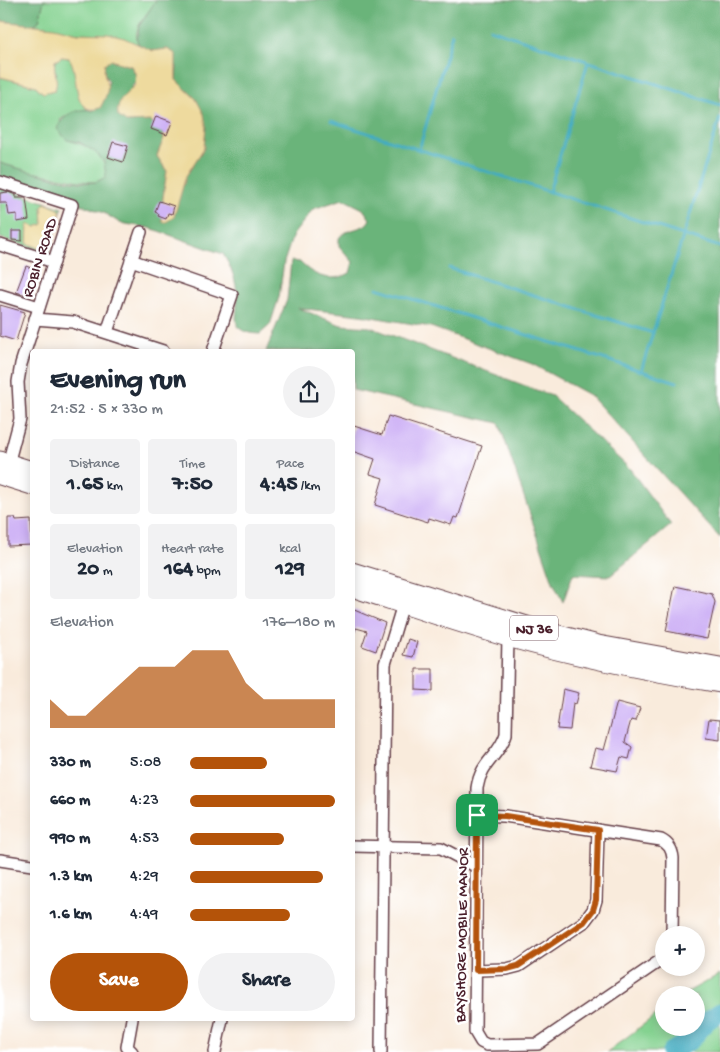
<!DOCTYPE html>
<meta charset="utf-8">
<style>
:root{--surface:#fff;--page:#f2f2f3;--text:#1f2937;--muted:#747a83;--accent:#b45309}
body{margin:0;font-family:"Gochi Hand",sans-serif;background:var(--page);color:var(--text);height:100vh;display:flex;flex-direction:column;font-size:19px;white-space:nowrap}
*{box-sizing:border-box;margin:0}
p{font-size:16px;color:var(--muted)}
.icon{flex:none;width:28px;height:28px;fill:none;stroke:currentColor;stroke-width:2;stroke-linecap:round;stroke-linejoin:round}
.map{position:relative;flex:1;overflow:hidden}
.sheet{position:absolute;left:30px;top:349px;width:325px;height:672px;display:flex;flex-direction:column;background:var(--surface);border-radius:5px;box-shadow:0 2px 12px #0003}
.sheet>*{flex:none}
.fabs{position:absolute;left:655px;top:926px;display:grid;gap:10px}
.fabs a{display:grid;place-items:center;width:50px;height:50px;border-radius:50%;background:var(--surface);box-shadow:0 2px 12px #0003;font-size:25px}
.pin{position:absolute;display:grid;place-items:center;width:42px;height:42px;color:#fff;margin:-21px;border-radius:10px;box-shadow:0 2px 8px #0006}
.round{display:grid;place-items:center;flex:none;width:52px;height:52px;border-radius:26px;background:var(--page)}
.headline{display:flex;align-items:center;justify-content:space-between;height:85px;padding:0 20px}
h1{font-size:28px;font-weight:700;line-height:38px}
.figures{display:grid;grid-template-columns:repeat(3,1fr);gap:8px;height:85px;padding:5px 20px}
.figures div{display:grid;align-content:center;border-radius:5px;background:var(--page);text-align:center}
.figures b{font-size:21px;font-weight:700}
.figures small{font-size:14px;font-weight:400}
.figures p{font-size:14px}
.chart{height:140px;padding:10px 20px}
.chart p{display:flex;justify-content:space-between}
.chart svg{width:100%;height:90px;margin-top:5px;fill:var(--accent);opacity:.7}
.cta{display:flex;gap:10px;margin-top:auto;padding:10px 20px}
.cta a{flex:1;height:58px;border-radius:30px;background:var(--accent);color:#fff;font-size:20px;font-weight:700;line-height:58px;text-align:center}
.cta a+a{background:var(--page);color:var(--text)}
ul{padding:0 20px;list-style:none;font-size:16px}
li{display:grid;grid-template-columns:80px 60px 1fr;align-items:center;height:38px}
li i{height:12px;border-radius:6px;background:var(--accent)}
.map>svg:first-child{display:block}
</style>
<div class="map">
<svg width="720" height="1052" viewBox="0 0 720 1052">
<rect width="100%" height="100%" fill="#fff"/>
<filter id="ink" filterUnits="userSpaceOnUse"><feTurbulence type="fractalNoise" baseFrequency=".02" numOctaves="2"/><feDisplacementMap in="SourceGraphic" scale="10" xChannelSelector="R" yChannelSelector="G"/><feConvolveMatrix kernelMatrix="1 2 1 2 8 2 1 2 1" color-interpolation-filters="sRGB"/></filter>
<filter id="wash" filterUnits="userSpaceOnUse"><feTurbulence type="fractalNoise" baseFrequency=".0096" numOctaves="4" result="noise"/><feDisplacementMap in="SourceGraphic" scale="20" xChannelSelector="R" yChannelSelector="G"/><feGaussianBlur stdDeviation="1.12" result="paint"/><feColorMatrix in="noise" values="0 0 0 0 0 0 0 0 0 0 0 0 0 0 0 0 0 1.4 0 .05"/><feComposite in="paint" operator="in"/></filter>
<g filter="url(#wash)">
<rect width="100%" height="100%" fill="#f9ebdc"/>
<g fill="#84d290" stroke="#67785e">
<path d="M44 0H156C149 14 130 27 139 45 118 35 101 35 79 33 63 31 49 25 33 25L39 21Z"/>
<path d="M62 57 69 58C82 73 70 88 87 109L69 114 60 120 67 140C86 144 108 155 106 177L96 182 80 181 31 172 0 163V77L36 86 41 92 57 74 54 68 55 61Z"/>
<polygon points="0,187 62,208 49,253 0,238"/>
<polygon points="720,974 720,1052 607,1052 664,1009 664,1028 696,1028 696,995 682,995"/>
</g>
<g fill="#6bb47a" stroke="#5a6a52">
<polygon points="0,0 44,0 39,21 33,25 0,21"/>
<path d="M156 0H720V538L591 396 532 364 431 327 360 315 298 308 341 325 370 327 552 396 630 469 671 525 610 576 573 574 563 602 553 582 499 423 353 390 352 351H266L287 300 291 261 300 262C314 277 332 283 350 273L353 262 339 246V238C346 227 366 231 370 219L363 209 343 199 313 209 293 235 284 262 279 297 270 325 260 334C226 333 239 315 237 295 236 279 231 267 223 254L150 228 120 223 104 213 80 204 0 181V163C19 169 78 186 96 182 99 181 103 178 106 177L104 161 94 151 79 142 67 140 57 129C62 115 79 106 93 111L109 82 103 71 105 63 111 60 131 66C141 83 134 80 129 92 125 100 127 114 126 122L150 121 163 129 164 138 157 156 167 171 163 198 181 190 186 176 204 148 206 126 196 99 176 80 177 67 167 49C156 52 143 52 137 41L139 26Z"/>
</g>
<g fill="#eeda9e" stroke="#9c7c64">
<path d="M0 21 54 27 78 33 108 34 124 38 153 51 167 49 176 54V80L196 99 204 114 206 126 204 148 186 176 174 217 166 222H162L163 198 167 171 157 156 164 138 163 129 150 121 126 122 118 116C116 100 125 96 135 85L136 74 131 66 111 60 105 63C101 85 116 80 100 108 70 118 80 71 69 58L62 57 55 61C53 71 59 79 55 90L43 93 36 86 0 77Z"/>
<polygon points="45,203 59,209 61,212 49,248 46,251 27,243 28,224 36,227 43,224 42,207"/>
</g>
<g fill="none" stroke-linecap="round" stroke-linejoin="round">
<g stroke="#42acc1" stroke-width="3">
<polyline points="490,29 720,105"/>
<polyline points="331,121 720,247"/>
<polyline points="419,150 452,34"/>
<polyline points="549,192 588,62"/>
<polyline points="449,268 653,333"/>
<polyline points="377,288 677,382"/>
<polyline points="641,371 720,118"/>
</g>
<polyline stroke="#42acc1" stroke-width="19" points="671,1052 691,1040 707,1021 720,1012"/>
</g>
<g id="blocks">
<g fill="#caacf5">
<polygon points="156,116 172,122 167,135 151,129"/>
<polygon points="113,142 128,146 123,162 108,157"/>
<polygon points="8,192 16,195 16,198 26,198 29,220 17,222 17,214 9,215 7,203 0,203 0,193"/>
<polygon points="159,201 174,206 172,214 168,213 166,219 158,216 159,214 155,212"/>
<polygon points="12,231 22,231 22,241 12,240"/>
<polygon points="26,266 39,271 30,296 16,292"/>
<polygon points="0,305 25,312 16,341 0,336"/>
<polygon points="388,416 482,446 458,518 454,517 451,525 429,518 428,522 375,505 383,478 370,474 375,459 352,451 352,432 354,426 382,435"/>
<polygon points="8,518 15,518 16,521 31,520 32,545 8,546"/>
<polygon points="675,586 712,594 715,602 707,639 666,631"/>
<polygon points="352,609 385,623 376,651 362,646 367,631 356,628 354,634 352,634"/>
<polygon points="408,639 417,642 413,657 403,655"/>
<polygon points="416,669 433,669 433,691 416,690"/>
<polygon points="563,689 579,693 576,704 573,703 570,730 557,729"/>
<polygon points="617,702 640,708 636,721 631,720 625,742 632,747 629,759 621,757 617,771 590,766 595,748 604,750"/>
<polygon points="709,719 720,720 720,740 706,738"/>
</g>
</g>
</g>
<g filter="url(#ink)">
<use href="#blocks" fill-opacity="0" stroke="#643e46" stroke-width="1"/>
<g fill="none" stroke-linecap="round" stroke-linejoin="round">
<g stroke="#643e46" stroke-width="14">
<g id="minor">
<polyline points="0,182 72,205 21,364 18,382 20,419 8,464"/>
<polyline points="0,245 54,262"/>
<polyline points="131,260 232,295 213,351"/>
<polyline points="0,295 39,307"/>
<polyline points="35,319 73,322 163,351"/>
<polyline points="107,332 141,232"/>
<path d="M508 637 506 734C499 757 481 761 477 788L475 1032 481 1042 487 1045 538 1044 664 958"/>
<path d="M477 815 505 816 661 840C669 844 672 849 673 858L672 935"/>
<polyline points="352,846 441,848 477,867"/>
<polyline points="0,860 32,865"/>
<polyline points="476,970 507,969 519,966 584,922 593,910 596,900 598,830"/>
<polyline points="132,1052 127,1047 132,1019"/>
<polyline points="215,1052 222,1019"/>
<polyline points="381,1052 385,664 403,604"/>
</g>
</g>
<g stroke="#643e46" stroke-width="21">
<g id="trunk">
<polyline points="0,461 32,471"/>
<polyline points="0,475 32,485"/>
<polyline points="352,572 543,631 598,645 720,667"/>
<path d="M352 587C404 604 456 622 508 637 578 657 649 671 720 683"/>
</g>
</g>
<use href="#minor" stroke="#fff" stroke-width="11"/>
<use href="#trunk" stroke="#fff" stroke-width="19"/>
</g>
</g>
<g fill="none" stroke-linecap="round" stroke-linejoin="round" filter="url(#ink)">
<g stroke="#fff" stroke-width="10">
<polygon id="route" points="477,815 505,816 598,830 596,900 593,910 584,922 518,966 507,969 476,970"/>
</g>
<use href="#route" stroke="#b45309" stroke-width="6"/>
</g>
<g text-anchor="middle" stroke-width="5" stroke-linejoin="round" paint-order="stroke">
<rect fill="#fff" stroke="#80626b" stroke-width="1" x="510" y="615.5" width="48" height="25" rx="4"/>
<g font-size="15" font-weight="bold" fill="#4a1f2b">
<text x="534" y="633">NJ 36</text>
</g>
<g font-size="16" fill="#4a1f2b" stroke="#fff">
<text transform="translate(38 257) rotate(-72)" y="6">ROBIN ROAD</text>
<text transform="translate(460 935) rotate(-89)" y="6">BAYSHORE MOBILE MANOR</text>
</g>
</g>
</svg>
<div class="fabs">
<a>+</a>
<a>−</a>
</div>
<div class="pin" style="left:477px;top:815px;background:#1e9e55"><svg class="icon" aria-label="arrive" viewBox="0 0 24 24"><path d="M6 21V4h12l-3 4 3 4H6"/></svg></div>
<section class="sheet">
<div class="headline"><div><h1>Evening run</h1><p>21:52 · 5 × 330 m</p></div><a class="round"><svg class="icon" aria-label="share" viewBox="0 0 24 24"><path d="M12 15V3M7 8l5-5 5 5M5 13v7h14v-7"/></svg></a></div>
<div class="figures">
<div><p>Distance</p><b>1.65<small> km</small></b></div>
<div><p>Time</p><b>7:50</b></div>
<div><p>Pace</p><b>4:45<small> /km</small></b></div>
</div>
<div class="figures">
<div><p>Elevation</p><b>20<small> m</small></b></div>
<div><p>Heart rate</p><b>164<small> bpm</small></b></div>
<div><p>kcal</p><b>129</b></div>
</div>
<div class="chart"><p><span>Elevation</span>176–180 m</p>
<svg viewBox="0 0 160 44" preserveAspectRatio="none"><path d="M0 44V30L10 38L20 38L30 30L40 22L50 14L60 14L70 14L80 6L90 6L100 6L110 22L120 30L130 30L140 30L150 30L160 30V44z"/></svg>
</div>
<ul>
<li><b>330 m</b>5:08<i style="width:53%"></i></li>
<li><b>660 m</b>4:23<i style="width:100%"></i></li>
<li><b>990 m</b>4:53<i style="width:65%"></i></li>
<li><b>1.3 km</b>4:29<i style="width:92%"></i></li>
<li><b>1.6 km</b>4:49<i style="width:69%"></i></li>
</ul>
<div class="cta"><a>Save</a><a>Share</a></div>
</section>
</div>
